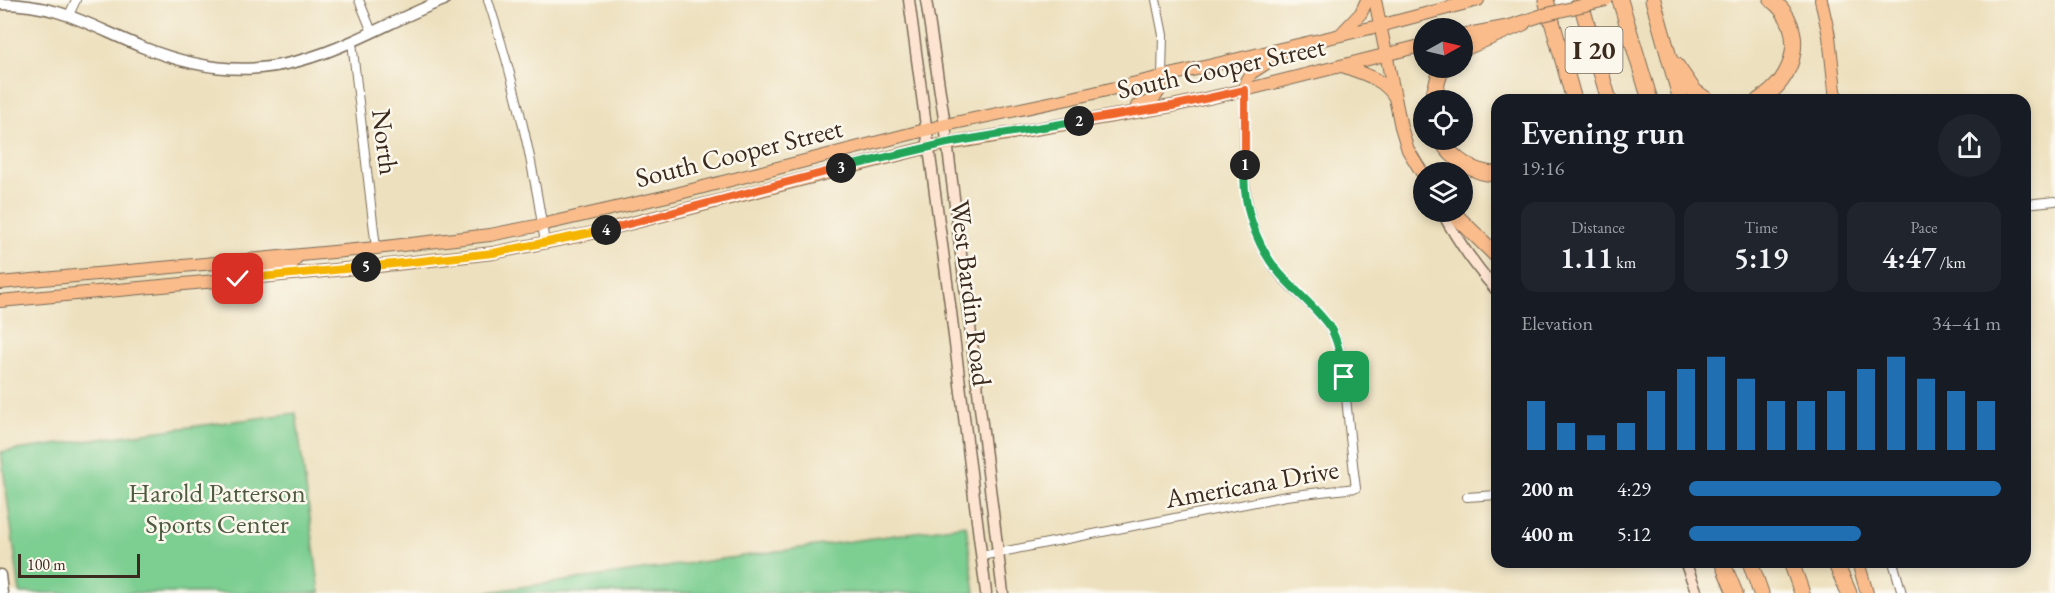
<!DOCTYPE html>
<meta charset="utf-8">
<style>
:root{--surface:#171b24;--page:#20242c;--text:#f1f3f6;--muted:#9ea1a6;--accent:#1f6fb2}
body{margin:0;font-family:"EB Garamond",serif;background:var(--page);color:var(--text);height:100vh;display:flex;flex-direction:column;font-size:22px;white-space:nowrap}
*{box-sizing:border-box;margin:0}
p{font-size:20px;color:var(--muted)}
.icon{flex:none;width:33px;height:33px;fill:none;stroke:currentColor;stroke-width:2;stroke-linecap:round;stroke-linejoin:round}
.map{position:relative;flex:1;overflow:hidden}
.side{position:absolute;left:1491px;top:94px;width:540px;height:474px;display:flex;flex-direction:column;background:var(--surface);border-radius:18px;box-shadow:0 3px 9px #0003}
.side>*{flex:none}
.needle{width:39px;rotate:82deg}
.controls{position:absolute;left:1413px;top:18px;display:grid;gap:12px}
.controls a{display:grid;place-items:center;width:60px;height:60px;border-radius:50%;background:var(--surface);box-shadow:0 3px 9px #0003;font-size:30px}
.scale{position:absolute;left:18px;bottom:15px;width:122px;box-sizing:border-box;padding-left:6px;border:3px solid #3b2a1e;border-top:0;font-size:16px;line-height:21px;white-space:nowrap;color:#3b2a1e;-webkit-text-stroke:4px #fbf7ec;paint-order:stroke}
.pin{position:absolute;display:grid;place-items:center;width:51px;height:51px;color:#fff;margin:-26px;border-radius:12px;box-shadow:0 3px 9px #0006}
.km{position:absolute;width:30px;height:30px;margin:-15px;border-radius:50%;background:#222;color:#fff;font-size:16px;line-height:30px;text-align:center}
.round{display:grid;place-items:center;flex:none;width:63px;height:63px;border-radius:32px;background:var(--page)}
.headline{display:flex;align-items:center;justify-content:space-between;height:102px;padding:0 30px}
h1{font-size:33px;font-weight:600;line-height:45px}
.metrics{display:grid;grid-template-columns:repeat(3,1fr);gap:9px;height:102px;padding:6px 30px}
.metrics div{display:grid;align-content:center;border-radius:15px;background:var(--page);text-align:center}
.metrics b{font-size:30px;font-weight:600}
.metrics small{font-size:16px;font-weight:400}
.metrics p{font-size:16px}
.chart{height:168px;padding:12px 30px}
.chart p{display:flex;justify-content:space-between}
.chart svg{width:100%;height:108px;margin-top:6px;stroke:var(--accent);stroke-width:6}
ul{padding:0 30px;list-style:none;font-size:20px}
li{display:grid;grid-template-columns:96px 72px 1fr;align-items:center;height:45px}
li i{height:15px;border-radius:8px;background:var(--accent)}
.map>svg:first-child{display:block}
</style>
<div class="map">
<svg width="2055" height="593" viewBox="0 0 2055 593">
<rect width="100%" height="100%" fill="#fbf7ec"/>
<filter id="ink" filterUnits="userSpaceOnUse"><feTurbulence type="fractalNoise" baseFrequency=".0167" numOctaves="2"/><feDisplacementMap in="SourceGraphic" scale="12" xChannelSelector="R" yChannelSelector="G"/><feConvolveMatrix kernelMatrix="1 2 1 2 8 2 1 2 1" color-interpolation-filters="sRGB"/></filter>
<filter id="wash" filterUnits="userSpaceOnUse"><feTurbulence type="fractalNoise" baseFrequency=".008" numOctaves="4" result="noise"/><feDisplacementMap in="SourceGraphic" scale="24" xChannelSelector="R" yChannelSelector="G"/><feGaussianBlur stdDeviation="1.35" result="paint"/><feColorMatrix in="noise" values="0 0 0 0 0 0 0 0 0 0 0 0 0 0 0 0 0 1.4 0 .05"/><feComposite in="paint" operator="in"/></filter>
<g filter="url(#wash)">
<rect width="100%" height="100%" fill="#ede0be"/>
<g fill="#7bce91" stroke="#5b7c58" stroke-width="1.5">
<polygon points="296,413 320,593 20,593 1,452"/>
<polygon points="966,525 975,593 479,593"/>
</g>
</g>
<g filter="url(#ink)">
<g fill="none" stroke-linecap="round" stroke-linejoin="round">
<g stroke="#796a56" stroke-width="10">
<g id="minor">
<polyline points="359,0 372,32"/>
<path d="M488 0C514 79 533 160 545 243"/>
<polyline points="1156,0 1163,35 1162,76"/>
<polyline points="69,15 76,0"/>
<polyline points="352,42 376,248"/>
<polyline points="2025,204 2055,201"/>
<polyline points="1467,497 1497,495"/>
<path d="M981 556 1286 496 1356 488C1352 458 1349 428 1346 397 1344 379 1343 356 1336 339 1324 312 1297 296 1279 274 1234 218 1246 156 1245 90"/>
<polyline points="1893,562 1902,593"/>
</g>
</g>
<g stroke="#796a56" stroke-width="13">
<g id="tertiary">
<path d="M0 4C60 4 90 26 142 47 219 78 277 76 353 41 383 28 412 12 444 0"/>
<polyline points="0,575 2,593"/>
</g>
</g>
<g stroke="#796a56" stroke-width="13">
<g id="secondary">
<polyline points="909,0 950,304 986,593"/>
<polyline points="926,0 945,125 1003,593"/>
<path d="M1442 212C1457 240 1476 267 1497 291"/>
<polyline points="1685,562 1697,593"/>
</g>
</g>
<g stroke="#796a56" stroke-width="14">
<g id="primary">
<polyline points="1375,0 1401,127 1408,150 1424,176"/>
<polyline points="1821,0 1829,36 1836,100"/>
<polyline points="1341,34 1361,13 1367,0"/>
<polyline points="1462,35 1510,26 1543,15"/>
<path d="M1342 66C1360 73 1383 78 1394 96"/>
<polyline points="1245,90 1246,81 1251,73 1287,50"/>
<path d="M1137 106C1154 102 1161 94 1162 76"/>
<polyline points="229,279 242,269 292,264 295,260 296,256"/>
<polyline points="0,283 376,248 490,235 541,225 676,194 945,125 1068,99 1379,26 1478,0"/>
<polyline points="0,301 378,266 493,253 593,233 929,147 1172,106 1245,90 1424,45"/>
<polyline points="1858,562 1867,593"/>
</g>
</g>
<g stroke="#796a56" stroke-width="17">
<g id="motorway">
<polyline points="1546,0 1574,100"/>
<polyline points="1580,0 1609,100"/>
<polyline points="1620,0 1650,100"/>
<polyline points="1653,0 1681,100"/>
<polyline points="1462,49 1523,23"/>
<polyline points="1676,65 1694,91 1707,100"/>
<polyline points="1432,100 1440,73 1445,68"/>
<path d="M1759 100C1796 80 1808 28 1772 0"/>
<path d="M1441 140C1452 159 1474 174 1497 174"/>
<polyline points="1452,212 1497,256"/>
<polyline points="1722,562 1735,593"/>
<polyline points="1750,562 1761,593"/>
<polyline points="1791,562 1802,593"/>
<polyline points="1835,562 1849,593"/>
</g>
</g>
<use href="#minor" stroke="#fff" stroke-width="8"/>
<use href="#tertiary" stroke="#fff" stroke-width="10"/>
<use href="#secondary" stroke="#fde4d1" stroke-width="10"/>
<use href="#primary" stroke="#fabc8b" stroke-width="12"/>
<use href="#motorway" stroke="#fabc8b" stroke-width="15"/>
<g stroke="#796a56" stroke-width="14" stroke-linecap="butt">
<polyline id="primary-bridge" points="1543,15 1606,0"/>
</g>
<use href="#primary-bridge" stroke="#fabc8b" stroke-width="12"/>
</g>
</g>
<g fill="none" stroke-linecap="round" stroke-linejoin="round" filter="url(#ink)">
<g stroke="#fff" stroke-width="12">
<path id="split-1" d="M1245 165C1241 202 1256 247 1281 275 1297 293 1318 309 1331 329 1339 343 1341 361 1344 377"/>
</g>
<g stroke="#fff" stroke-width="12">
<polyline id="split-2" points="1079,121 1172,106 1245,90 1245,165"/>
</g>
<g stroke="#fff" stroke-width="12">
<polyline id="split-3" points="841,168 947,143 1079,121"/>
</g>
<g stroke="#fff" stroke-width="12">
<polyline id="split-4" points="606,230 841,168"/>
</g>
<g stroke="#fff" stroke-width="12">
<polyline id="split-5" points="366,267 493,253 606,230"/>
</g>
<g stroke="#fff" stroke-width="12">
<polyline id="split-6" points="238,279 366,267"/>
</g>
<use href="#split-1" stroke="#22a559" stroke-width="8"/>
<use href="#split-2" stroke="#f0652b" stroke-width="8"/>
<use href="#split-3" stroke="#22a559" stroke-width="8"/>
<use href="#split-4" stroke="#f0652b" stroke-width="8"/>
<use href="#split-5" stroke="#f5b400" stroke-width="8"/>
<use href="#split-6" stroke="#f5b400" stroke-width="8"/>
</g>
<g text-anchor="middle" stroke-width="5" stroke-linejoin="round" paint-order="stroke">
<rect fill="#fbf7ec" stroke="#75685c" stroke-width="1.5" x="1565.5" y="27" width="57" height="46" rx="4.5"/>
<g font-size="26" font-weight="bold" fill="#3b2a1e">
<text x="1594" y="59">I 20</text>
</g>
<g font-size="27" fill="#3b2a1e" stroke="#fbf7ec">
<text transform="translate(1221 68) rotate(-12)" y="9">South Cooper Street</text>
<text transform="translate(385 142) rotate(83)" y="9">North</text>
<text transform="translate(739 153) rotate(-14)" y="9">South Cooper Street</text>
<text transform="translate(971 293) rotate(83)" y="9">West Bardin Road</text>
<text transform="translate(1252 484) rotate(-10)" y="9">Americana Drive</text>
</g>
<g font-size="27" fill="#4e5b40" stroke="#fbf7ec">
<text x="217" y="502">Harold Patterson<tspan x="217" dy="31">Sports Center</tspan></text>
</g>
</g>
</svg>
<div class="controls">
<a><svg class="needle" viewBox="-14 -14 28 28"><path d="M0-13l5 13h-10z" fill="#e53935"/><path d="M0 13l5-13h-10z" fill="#9ea1a6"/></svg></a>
<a><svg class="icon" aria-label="locate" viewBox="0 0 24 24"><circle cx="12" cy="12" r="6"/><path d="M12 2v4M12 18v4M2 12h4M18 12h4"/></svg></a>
<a><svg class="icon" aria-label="layers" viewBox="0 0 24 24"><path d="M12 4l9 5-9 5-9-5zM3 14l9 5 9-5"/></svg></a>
</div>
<div class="scale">100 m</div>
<div class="pin" style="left:1344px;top:377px;background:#1e9e55"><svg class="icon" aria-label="arrive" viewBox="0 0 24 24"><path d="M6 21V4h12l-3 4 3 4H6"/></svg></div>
<div class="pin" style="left:238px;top:279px;background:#d93025"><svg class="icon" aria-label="check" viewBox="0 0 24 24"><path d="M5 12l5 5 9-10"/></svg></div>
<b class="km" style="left:1245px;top:165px">1</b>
<b class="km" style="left:1079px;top:121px">2</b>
<b class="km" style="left:841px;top:168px">3</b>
<b class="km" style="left:606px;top:230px">4</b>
<b class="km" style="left:366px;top:267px">5</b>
<section class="side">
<div class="headline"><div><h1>Evening run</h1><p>19:16</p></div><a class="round"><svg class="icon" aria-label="share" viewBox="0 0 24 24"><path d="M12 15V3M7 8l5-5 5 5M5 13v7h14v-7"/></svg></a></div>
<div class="metrics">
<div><p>Distance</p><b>1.11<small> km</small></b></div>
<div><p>Time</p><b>5:19</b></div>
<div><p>Pace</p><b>4:47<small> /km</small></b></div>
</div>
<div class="chart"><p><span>Elevation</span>34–41 m</p>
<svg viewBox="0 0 160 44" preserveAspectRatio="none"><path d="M5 44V24M15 44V33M25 44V38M35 44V33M45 44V20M55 44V11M65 44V6M75 44V15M85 44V24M95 44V24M105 44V20M115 44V11M125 44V6M135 44V15M145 44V20M155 44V24"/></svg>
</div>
<ul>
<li><b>200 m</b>4:29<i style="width:100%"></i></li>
<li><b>400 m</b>5:12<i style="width:55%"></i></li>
</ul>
</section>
</div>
